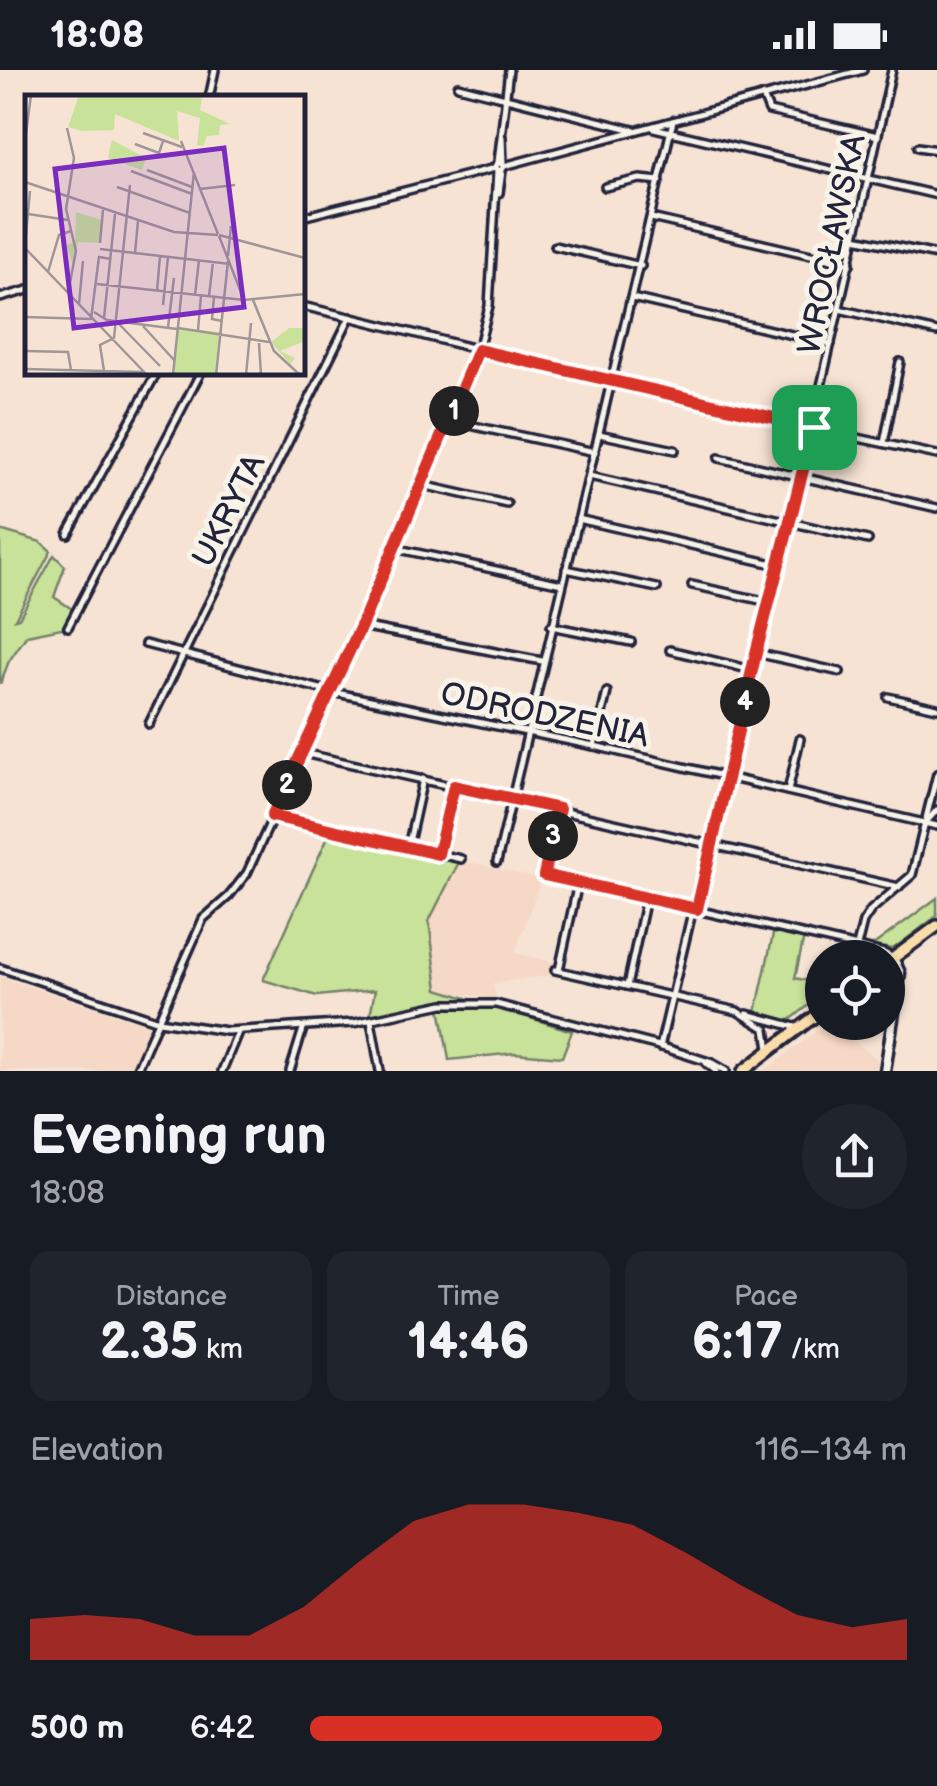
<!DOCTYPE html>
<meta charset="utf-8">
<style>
:root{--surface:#171b24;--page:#20242c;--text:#f1f3f6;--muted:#9ea1a6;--accent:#d93025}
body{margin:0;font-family:"Balsamiq Sans",sans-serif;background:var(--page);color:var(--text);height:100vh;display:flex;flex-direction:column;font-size:38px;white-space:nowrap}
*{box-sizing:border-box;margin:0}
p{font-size:32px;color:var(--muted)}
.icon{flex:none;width:55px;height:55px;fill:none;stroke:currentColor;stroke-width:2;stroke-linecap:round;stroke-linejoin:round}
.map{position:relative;height:1001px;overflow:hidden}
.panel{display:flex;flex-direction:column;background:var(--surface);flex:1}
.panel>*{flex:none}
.fabs{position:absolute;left:805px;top:870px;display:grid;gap:20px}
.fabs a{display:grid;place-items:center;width:100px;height:100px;border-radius:50%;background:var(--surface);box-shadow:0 2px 8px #0004;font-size:50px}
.pin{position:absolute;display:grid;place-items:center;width:85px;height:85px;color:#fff;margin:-42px;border-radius:20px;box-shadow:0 5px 15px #0006}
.km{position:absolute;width:50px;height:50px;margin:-25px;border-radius:50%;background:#222;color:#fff;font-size:28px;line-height:50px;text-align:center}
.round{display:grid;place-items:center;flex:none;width:105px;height:105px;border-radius:52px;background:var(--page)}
.overview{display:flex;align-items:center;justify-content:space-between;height:170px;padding:0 30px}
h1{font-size:55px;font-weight:600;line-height:75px}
.figures{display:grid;grid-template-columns:repeat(3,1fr);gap:15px;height:170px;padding:10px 30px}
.figures div{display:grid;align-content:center;border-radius:20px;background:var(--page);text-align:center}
.figures b{font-size:50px;font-weight:600}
.figures small{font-size:28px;font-weight:400}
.figures p{font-size:28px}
.chart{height:280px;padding:20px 30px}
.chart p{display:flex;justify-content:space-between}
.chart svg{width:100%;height:180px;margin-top:10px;fill:var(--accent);opacity:.7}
ul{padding:0 30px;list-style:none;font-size:32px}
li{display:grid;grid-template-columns:160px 120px 1fr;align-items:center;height:75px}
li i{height:25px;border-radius:12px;background:var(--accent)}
.status{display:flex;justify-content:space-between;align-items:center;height:70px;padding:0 50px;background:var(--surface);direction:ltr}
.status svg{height:28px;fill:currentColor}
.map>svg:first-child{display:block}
</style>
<div class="status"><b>18:08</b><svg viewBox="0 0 49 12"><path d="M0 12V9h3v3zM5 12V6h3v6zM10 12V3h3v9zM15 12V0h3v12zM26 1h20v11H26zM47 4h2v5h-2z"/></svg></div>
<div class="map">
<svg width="937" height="1001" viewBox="0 0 937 1001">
<rect width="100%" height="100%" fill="#f6e3d4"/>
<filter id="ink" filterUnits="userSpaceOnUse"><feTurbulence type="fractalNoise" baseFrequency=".01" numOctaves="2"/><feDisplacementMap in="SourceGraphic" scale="20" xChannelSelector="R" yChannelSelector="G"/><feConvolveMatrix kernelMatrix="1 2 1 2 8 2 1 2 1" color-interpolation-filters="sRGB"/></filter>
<g filter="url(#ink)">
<g fill="#f5d8c6">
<polygon points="460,790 541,809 515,883 556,893 552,905 493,913 496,929 438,920 429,851"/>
<polygon points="0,907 151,956 131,1001 0,1001"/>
<polygon points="829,952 877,989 876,1001 764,1001"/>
</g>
<g fill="#c8e299" stroke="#75826a" stroke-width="2.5">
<polygon points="0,460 41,472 51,481 15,549 19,548 54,485 65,496 54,527 72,539 62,558 27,565 9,591 0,614"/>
<polygon points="330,762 460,790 429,851 438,919 572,961 562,987 515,983 449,990 439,932 370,946 375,920 317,926 263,910"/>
<polygon points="937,828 937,846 893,879 872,876"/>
<polygon points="774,860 804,867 795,908 822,914 822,925 789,951 756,942"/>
</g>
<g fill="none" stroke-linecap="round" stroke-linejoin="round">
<g stroke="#22223b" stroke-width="12">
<g id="street">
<polyline points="458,16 634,60"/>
<polyline points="763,26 769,41 878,66"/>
<polyline points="209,28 215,0"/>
<polyline points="654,58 937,125"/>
<polyline points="502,67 503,93"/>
<polyline points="918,77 937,80"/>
<polyline points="498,92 509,0"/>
<polygon points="500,92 504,97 499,102 495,96"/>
<polyline points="504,96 863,0"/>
<polyline points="605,117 640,109 660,111"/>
<polyline points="499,123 502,101"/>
<polyline points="302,147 495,98"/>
<polyline points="651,148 850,194"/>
<polyline points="855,168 937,185"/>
<polyline points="555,176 641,196"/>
<polyline points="0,228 28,220"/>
<polyline points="632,228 831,274"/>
<path d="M302 236C405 259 505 288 607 312 717 339 827 361 937 385"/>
<polyline points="839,239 937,262"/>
<polyline points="451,351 595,382"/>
<polyline points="599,364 675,380"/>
<polyline points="884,373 900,292"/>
<polyline points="719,388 937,438"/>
<polyline points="589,406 868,470"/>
<polyline points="422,415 507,434"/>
<polyline points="578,449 778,495"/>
<polyline points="68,464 157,302"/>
<polyline points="394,478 562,514"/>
<polyline points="566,499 657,518"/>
<polyline points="692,515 769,532"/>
<polyline points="361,556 542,591"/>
<polyline points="551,556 631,572"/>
<polyline points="68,557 201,302"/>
<polyline points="145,574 332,622 594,676 937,756"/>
<polyline points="670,580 752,600"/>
<polyline points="756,583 840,602"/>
<polyline points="888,627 937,638"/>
<polyline points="149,654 350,247"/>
<polyline points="594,676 607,622"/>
<polyline points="303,683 899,817"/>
<polyline points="788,721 800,669"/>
<polyline points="559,739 544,805 884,883 893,888"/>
<polyline points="272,746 461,789"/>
<polyline points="927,751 937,740"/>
<polyline points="408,777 423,709"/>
<polyline points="438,784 454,716"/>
<polyline points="497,792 673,51"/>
<path d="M697 839C764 560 831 281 892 0"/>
<polyline points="857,876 863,852 871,840 912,805 937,704"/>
<polyline points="0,898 159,951 227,961 354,953 443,934 496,934 659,976 712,993 726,1001"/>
<polyline points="555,900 737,941 766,959 769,979"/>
<polyline points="559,900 578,813"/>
<polyline points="627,916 646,828"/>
<polyline points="747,944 799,958"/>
<polyline points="371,951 380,1001"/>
<polyline points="660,977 693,838"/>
<polyline points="706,993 716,1001"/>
<polyline points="136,1001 203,849 229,826 247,803 361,556 478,280 489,236 497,101"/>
<polyline points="222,1001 238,962"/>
<polyline points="290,1001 303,959"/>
</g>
</g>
<g stroke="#22223b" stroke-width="15">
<polyline id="secondary" points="885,1001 900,903 893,888"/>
</g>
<g stroke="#22223b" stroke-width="16">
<g id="primary">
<polyline points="888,892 937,856"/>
<polyline points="743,1001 822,941"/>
</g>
</g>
<use href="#street" stroke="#f7f3e8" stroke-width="5"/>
<use href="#secondary" stroke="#f7f3e8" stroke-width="8"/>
<use href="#primary" stroke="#faddab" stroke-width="9"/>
</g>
</g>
<g fill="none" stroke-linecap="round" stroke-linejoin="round" filter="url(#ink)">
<g stroke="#fff" stroke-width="20">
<polygon id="route" points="478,280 814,357 756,583 697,839 544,805 559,739 454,716 438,784 272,746 361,556"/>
</g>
<use href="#route" stroke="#d93025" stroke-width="12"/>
</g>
<g text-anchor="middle" stroke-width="10" stroke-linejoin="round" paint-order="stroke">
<g font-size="32" fill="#22223b" stroke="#f7f3e8">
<text transform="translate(831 174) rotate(-78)" y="11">WROCŁAWSKA</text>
<text transform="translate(228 440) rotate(-63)" y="11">UKRYTA</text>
<text transform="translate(545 644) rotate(12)" y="11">ODRODZENIA</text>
</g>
</g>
<g transform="translate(25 25)">
<rect width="280" height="280" fill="#f6e3d4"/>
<path d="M54 0H177L175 15 205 29 195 30 194 40 182 41 178 51 172 50 175 23 152 16 154 46 90 19 89 35 57 36 43 32ZM87 45 121 63 117 75 83 63ZM51 117 77 125 75 148 53 147 48 170 41 150 50 147ZM153 233 194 237 190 280H149ZM264 233H280V246L255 256 270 263 265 269 246 247Z" fill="#c8e299"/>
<path fill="none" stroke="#a19697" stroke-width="2.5" d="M42 33 49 63 41 114 51 156 43 198M118 38 157 52M0 46 6 0M156 46 193 139M110 49 134 58 138 46M122 75 167 92M106 76 167 99M0 87 149 137 193 140M92 92 165 118M175 94 210 90M3 119 43 125M1 140 5 96M194 140 280 163M194 141 219 205M75 148 78 115M0 153 122 280M75 154 205 169M110 158 113 126M203 161 206 131M23 177 34 140 46 136M72 189 219 205 280 199M132 196 135 161M170 200 174 165M184 201 188 167M189 202 187 224 197 226M228 205 249 256 275 280M54 209 58 166M138 210 143 162M69 217 82 225 152 234M0 222 66 224 74 162 86 164M79 223 90 119M92 227 135 271M118 231 149 265M143 232 149 183M153 233 244 247M173 235 176 201M234 248 236 280M0 256 43 257 46 275M0 274 118 277M79 276 75 250 89 243 105 90M148 280 169 77M191 280 203 166M221 280 226 228"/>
<path fill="#7b2cbf" fill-opacity="0.15" stroke="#7b2cbf" stroke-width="5" d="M199 53 219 212 49 233 30 74Z"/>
<rect width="280" height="280" fill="none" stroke="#22223b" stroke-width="5"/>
</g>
</svg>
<div class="fabs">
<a><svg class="icon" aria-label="locate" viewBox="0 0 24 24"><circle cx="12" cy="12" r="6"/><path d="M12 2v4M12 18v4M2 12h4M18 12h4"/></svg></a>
</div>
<div class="pin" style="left:814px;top:357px;background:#1e9e55"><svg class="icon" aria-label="arrive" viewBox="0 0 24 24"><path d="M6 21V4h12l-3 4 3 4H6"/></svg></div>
<b class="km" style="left:454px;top:341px">1</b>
<b class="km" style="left:287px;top:715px">2</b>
<b class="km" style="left:553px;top:766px">3</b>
<b class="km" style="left:745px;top:632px">4</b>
</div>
<section class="panel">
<div class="overview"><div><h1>Evening run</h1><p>18:08</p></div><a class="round"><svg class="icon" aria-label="share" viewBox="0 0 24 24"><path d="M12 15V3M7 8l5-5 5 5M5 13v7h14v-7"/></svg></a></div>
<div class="figures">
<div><p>Distance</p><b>2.35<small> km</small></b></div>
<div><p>Time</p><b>14:46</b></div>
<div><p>Pace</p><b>6:17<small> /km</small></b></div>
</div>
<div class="chart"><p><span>Elevation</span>116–134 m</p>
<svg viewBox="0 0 160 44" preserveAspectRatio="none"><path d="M0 44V34L10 33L20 34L30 38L40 38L50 31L60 20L70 10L80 6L90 6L100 8L110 11L120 18L130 26L140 33L150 36L160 34V44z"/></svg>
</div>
<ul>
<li><b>500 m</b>6:42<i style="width:59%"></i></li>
</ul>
</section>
